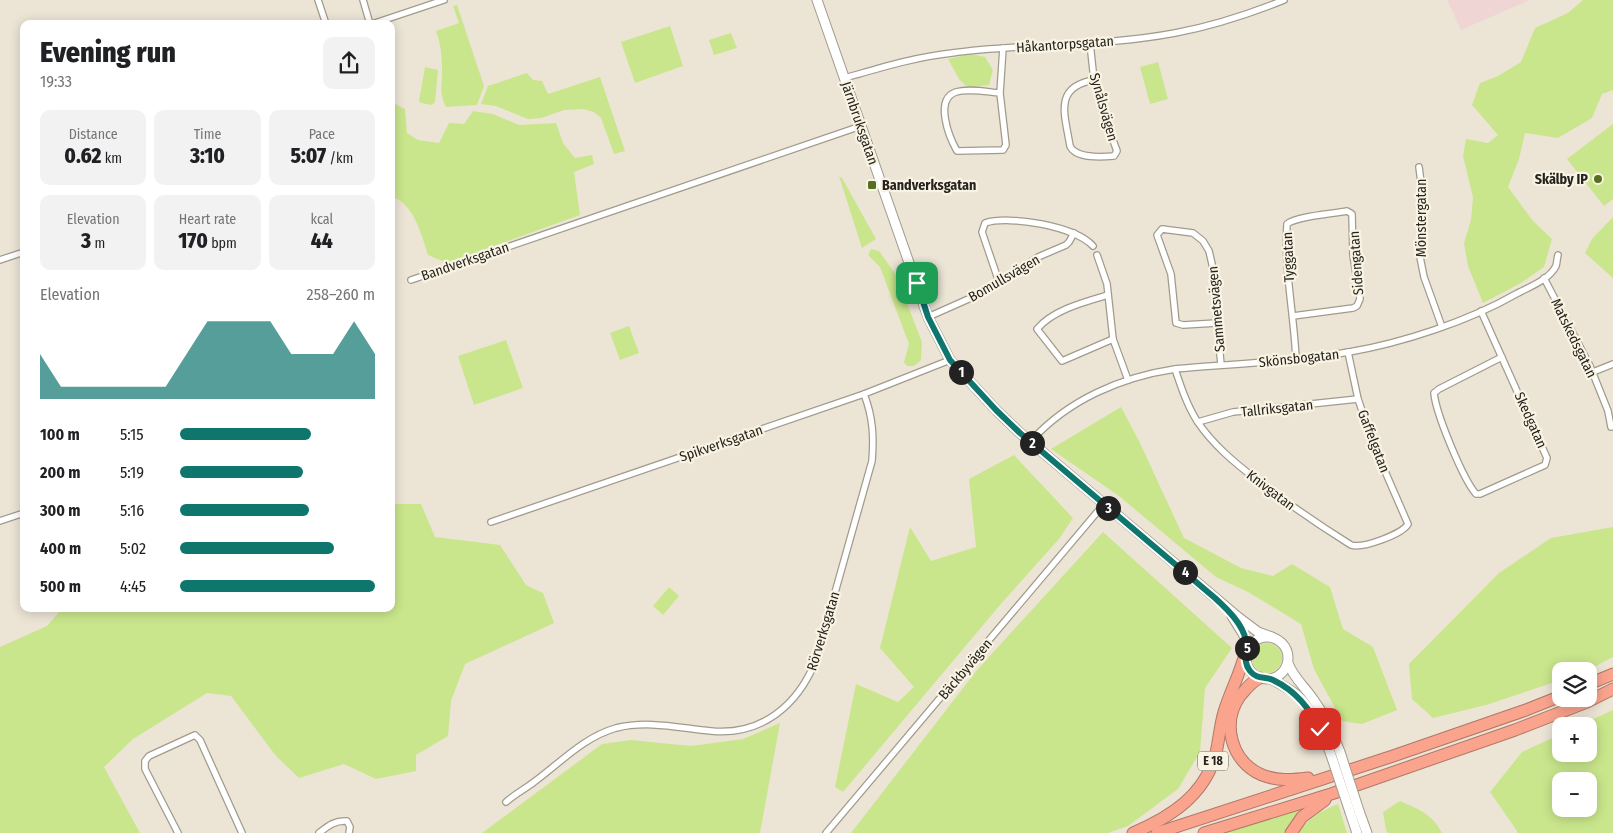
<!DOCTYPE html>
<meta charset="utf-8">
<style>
:root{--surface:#fff;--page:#f2f2f2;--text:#202124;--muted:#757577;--accent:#0f766e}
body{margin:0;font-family:"Fira Sans Condensed",sans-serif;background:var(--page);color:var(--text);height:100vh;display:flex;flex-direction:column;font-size:19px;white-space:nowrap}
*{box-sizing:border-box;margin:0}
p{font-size:16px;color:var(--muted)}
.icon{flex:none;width:28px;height:28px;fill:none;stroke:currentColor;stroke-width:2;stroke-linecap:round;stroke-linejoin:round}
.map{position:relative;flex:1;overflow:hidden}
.side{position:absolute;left:20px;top:20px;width:375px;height:592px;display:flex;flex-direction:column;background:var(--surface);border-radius:10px;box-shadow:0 2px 12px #0003}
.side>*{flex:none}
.tools{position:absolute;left:1552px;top:662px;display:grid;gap:10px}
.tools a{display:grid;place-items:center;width:45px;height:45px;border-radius:10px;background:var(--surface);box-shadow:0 2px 12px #0003;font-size:25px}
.pin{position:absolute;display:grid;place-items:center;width:42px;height:42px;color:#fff;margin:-21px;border-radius:10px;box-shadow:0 2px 8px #0006}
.km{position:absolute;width:25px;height:25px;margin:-12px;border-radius:50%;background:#222;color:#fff;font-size:14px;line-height:25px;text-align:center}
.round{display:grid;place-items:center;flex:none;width:52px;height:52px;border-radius:10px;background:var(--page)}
.head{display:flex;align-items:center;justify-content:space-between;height:85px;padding:0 20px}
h1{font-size:28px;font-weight:800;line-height:38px}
.stats{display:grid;grid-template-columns:repeat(3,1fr);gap:8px;height:85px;padding:5px 20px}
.stats div{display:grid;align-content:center;border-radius:10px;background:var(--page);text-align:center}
.stats b{font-size:21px;font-weight:800}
.stats small{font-size:14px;font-weight:400}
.stats p{font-size:14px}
.chart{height:140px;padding:10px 20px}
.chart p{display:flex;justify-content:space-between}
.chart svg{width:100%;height:90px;margin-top:5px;fill:var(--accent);opacity:.7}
ul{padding:0 20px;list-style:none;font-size:16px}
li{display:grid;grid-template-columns:80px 60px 1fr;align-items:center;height:38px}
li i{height:12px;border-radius:6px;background:var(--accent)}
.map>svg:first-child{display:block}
</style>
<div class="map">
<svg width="1613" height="833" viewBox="0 0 1613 833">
<rect width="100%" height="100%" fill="#ece5d6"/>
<polygon fill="#efd5d3" points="1447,0 1530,0 1461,30"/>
<g fill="#c9e68c" fill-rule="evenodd">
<polygon points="1583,0 1613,0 1613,90 1602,94 1592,118 1558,138 1525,133 1519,159 1508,187 1533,221 1552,239 1544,267 1521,283 1483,303 1468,266 1464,243 1471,220 1473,197 1463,156 1466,139 1488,143 1498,135 1472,105 1480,83 1498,76 1521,62 1535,28 1568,13"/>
<path d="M457 5 484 86 477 105 446 107C439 94 442 86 442 71 442 57 441 44 436 31L459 23 453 6Z"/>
<polygon points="670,26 683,66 635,83 621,42"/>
<polygon points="731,33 737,48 714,55 709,40"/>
<polygon points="970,54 985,57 993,70 989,85 968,88 959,79 948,59"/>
<polygon points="1158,62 1168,99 1150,104 1140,67"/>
<polygon points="425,67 438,70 435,102 432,105 421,103 419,101"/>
<polygon points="527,73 533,80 542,81 548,94 600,77 625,151 614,154 601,118 594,112 583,109 564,110 541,118 528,119 496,106 481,104 488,86"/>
<path d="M391 102 405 109 407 133 418 140 439 143 449 123 464 124 473 111 493 114 519 125 556 123 563 143 575 158 592 155 594 164 574 172 580 215 447 263 428 255C422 236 413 201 391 197Z"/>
<polygon points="1613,124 1613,199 1604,206 1567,159"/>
<polygon points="839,176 842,178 876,239 862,248"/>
<polygon points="1613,217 1613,278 1585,253 1592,239"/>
<polygon points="871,249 879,251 896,275 922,342 921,360 914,366 907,366 904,362 909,344 880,267 868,255"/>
<polygon points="629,326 639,353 620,360 610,333"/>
<polygon points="506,340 523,388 474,405 458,356"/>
<polygon points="1121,407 1139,441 1184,538 1241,568 1273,576 1292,564 1330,587 1343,629 1373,647 1397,710 1362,724 1342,721 1314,669 1301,624 1248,592 1216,577 1119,496 1051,449"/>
<polygon points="1014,455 1073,518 1059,539 1000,605 843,792 835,787 856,684 898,702 914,687 880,648 910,527 931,561 976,547 969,479"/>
<polygon points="391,493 395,504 421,504 435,537 500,545 526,585 543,593 554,623 465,664 451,701 448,736 416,755 416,771 376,779 344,764 299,778 276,756 231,696 207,693 133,739 104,767 140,833 0,833 0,647 47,626 62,609 391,609"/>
<polygon points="1613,527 1613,657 1586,671 1561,671 1561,680 1486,705 1433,718 1412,699 1409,664 1499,573 1551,538"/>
<polygon points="1103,532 1232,648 1205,688 1200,752 1178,789 1128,826 1108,833 851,833 977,670"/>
<polygon points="669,587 679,596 663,615 653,606"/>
<circle cx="1267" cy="658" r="15"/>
<path d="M1613 710V833H1517V831L1490 792 1522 752 1561 734V754H1589V726H1578ZM1561 781H1589V809H1561Z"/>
<polygon points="780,723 760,833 482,833 602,744 631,740 691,746 743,739"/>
<path d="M1400 801C1419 809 1432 814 1442 833H1388L1386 830 1383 812Z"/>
<path d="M1338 804 1347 833H1298C1308 818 1321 811 1338 804Z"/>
<polygon points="1308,806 1286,833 1224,833"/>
</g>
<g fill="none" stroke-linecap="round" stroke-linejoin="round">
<g stroke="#a19b8d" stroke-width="8">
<g id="street">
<polyline points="318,0 326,24"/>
<polyline points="363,0 370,24"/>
<polyline points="372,24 444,0"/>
<path d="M1090 43 1094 80 1103 113 1117 151 1114 156C1102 157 1076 159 1070 146 1065 115 1053 87 1094 80"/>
<path d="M845 78C880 68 915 57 952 53 1026 43 1101 47 1175 33 1212 26 1249 14 1284 0"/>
<path d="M1000 93C987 92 969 88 956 92 934 99 949 137 957 151L1003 150 1006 145 1000 93 1003 48"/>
<polyline points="1419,167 1424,206 1420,257 1424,277 1442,327"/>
<polyline points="1097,255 1107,284 1113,339 1128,380"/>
<polyline points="0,260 24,252"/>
<polyline points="1544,278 1590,366 1608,411 1611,427"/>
<polyline points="411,280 861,126"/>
<path d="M999 282 982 232 985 223C1009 215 1075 226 1093 246"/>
<path d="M1108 295C1084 302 1053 310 1037 329L1062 361 1113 339"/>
<path d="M1481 311 1547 458 1545 465 1480 494H1476C1463 479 1436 414 1434 393L1439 389 1502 357"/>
<path d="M1293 316 1353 308 1357 306 1360 299 1353 255 1352 214 1347 211C1333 214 1297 216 1287 224 1284 270 1294 314 1296 359"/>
<polyline points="928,317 982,293 1038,257 1066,245 1069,242 1074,233"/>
<polyline points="1217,323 1183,325 1176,323 1171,274 1157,235 1162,229 1193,233 1203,241 1209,251 1212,264 1221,365"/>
<path d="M1175 369C1181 387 1187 405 1197 421 1213 445 1235 463 1257 480 1287 503 1319 525 1351 545 1362 549 1403 534 1408 524L1374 446 1358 399 1348 352"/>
<polyline points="1593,372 1613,364"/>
<polyline points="1198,422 1233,412 1358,399"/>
<path d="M1031 441C1068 400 1121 377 1175 369 1233 364 1291 362 1349 352 1402 343 1469 321 1516 294 1529 287 1549 280 1556 266 1557 263 1557 258 1558 255"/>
<polyline points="0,521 24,513"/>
<polyline points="491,522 864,394 950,360"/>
<path d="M506 802C515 794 525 789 534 782 560 763 584 737 616 728 648 720 679 728 711 731 762 736 798 705 816 660L872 461C874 437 873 417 864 394"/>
<polyline points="178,833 145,769 145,761 149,756 195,735 200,740 242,833"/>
<path d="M319 833C328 826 335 820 347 821L350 827 349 833"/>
<polyline points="826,833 1104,504"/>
</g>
</g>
<g stroke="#a19b8d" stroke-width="11">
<g id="secondary">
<polyline points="817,0 928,317 950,360 996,410 1020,433 1238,617 1258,632 1272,637"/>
<polyline points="1232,616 1245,637 1247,648"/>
<circle cx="1267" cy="658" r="21"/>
<path d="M1288 663C1293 677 1304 686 1313 699 1325 715 1333 733 1340 752"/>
<path d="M1271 679C1280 684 1290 689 1298 696 1314 711 1324 735 1331 755"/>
<polyline points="1359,811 1367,833"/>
<polyline points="1350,812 1357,833"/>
</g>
</g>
<g stroke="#b07767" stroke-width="13">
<g id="highway">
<path d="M1260 678C1252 681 1246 689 1240 696 1221 723 1231 762 1262 775 1277 781 1292 780 1308 778"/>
<polyline points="1589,684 1613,674"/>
<path d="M1133 833C1171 817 1205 795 1216 753 1219 740 1220 725 1224 712 1230 692 1240 674 1245 654"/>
<polyline points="1157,833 1393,756 1526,710 1561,696"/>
<polyline points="1204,833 1331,794 1515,730 1587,702 1613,689"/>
<polyline points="1291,833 1302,817 1325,800"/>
</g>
</g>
<use href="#street" stroke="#fff" stroke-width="5.5"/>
<use href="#secondary" stroke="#fff" stroke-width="9"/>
<use href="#highway" stroke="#faa48e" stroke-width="11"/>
<g stroke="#a19b8d" stroke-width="11" stroke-linecap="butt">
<g id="secondary-bridge">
<polyline points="1340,752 1359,811"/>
<polyline points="1331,755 1350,812"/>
</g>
</g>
<use href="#secondary-bridge" stroke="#fff" stroke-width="9"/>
</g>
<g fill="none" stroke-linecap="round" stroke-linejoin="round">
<g stroke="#fff" stroke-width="10">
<path id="route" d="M917 283 928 317 950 360 996 410 1020 433 1215 598C1227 609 1243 624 1246 641 1248 652 1242 661 1250 671 1257 680 1265 676 1273 680 1296 691 1309 708 1320 729"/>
</g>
<use href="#route" stroke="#0f766e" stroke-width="6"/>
</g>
<g fill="#566f21" stroke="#f9f3e3" stroke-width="2">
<circle cx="1598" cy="179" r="5"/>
<rect x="867" y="180" width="10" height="10" rx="2.5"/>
</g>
<g text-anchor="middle" stroke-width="4.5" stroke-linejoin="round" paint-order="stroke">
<rect fill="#f9f3e3" stroke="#656159" stroke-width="1" x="1198" y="751.5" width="30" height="19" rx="4"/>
<g font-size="12" font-weight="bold" fill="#26231e">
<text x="1213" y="765">E 18</text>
</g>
<g font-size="14" fill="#26231e" stroke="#f9f3e3">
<text transform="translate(1065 44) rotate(-4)" y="5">Håkantorpsgatan</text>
<text transform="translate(1104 107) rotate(74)" y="5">Synålsvägen</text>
<text transform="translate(860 123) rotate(71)" y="5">Järnbruksgatan</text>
<text transform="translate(1421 218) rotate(-90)" y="5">Mönstergatan</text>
<text transform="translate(1288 257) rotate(-92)" y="5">Tyggatan</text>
<text transform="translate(465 261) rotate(-19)" y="5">Bandverksgatan</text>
<text transform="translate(1356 263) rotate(-94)" y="5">Sidengatan</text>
<text transform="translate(1004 278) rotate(-30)" y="5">Bomullsvägen</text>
<text transform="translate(1216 309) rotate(-95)" y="5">Sammetsvägen</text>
<text transform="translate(1574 338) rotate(64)" y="5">Matskedsgatan</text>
<text transform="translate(1299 358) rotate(-6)" y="5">Skönsbogatan</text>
<text transform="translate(1277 408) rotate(-6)" y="5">Tallriksgatan</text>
<text transform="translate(1531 420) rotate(66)" y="5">Skedgatan</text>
<text transform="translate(1374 441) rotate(69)" y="5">Gaffelgatan</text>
<text transform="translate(721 443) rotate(-19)" y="5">Spikverksgatan</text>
<text transform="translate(1271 490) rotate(37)" y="5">Knivgatan</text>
<text transform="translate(823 631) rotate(-73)" y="5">Rörverksgatan</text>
<text transform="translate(965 669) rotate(-50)" y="5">Bäckbyvägen</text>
</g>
<g font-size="14" font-weight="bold" fill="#26231e" stroke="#f9f3e3" text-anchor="end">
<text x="1588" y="184">Skälby IP</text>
<text x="882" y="190" text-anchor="start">Bandverksgatan</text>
</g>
</g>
</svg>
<div class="tools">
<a><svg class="icon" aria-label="layers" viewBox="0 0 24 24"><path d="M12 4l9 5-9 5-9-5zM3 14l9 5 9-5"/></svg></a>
<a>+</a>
<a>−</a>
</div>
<div class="pin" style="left:917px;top:283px;background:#1e9e55"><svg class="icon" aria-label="arrive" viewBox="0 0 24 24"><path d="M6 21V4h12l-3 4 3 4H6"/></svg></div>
<div class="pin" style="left:1320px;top:729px;background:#d93025"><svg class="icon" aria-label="check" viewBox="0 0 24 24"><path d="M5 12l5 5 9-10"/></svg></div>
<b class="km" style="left:961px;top:372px">1</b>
<b class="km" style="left:1032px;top:443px">2</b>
<b class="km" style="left:1108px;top:508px">3</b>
<b class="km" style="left:1185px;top:572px">4</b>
<b class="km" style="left:1247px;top:648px">5</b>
<section class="side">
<div class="head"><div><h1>Evening run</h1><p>19:33</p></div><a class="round"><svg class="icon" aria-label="share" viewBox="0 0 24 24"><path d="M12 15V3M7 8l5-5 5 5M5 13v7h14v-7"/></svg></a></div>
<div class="stats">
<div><p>Distance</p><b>0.62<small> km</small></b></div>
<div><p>Time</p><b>3:10</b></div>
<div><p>Pace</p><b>5:07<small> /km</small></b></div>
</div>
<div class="stats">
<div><p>Elevation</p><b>3<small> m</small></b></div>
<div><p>Heart rate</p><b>170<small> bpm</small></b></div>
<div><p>kcal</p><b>44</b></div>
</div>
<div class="chart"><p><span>Elevation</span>258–260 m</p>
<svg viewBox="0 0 160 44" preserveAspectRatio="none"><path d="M0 44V22L10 38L20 38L30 38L40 38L50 38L60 38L70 22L80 6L90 6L100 6L110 6L120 22L130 22L140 22L150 6L160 22V44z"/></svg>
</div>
<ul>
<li><b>100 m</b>5:15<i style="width:67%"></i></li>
<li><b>200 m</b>5:19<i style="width:63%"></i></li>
<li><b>300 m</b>5:16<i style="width:66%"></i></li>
<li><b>400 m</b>5:02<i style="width:79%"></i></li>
<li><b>500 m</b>4:45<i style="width:100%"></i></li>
</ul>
</section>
</div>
